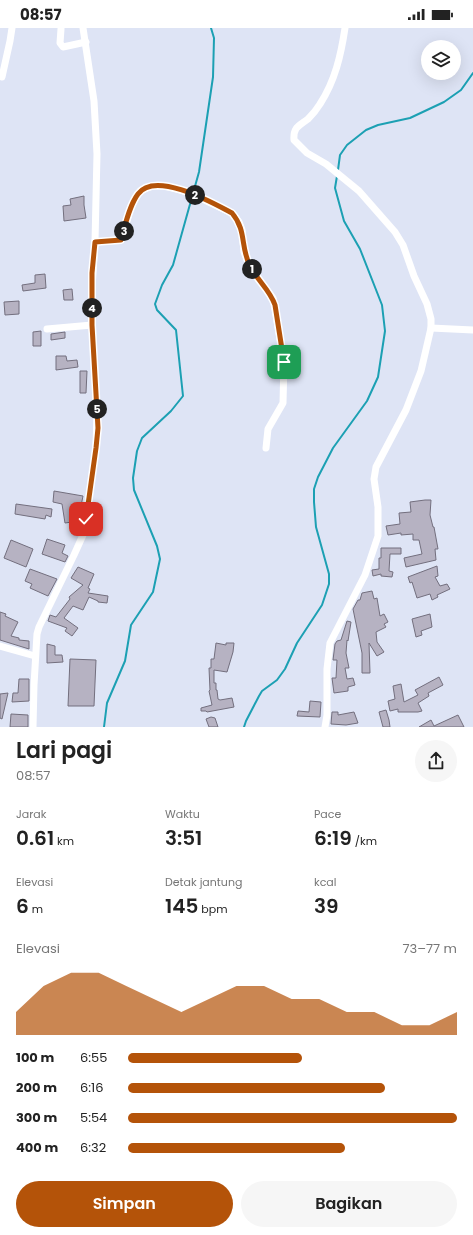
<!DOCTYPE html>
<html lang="id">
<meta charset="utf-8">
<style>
:root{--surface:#fff;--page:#f6f6f6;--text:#222;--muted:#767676;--accent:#b45309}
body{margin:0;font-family:Poppins,sans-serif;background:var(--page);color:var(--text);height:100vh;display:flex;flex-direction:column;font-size:15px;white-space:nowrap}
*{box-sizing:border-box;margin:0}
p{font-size:13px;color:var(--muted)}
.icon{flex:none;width:22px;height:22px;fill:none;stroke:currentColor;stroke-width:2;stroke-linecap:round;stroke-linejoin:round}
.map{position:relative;height:699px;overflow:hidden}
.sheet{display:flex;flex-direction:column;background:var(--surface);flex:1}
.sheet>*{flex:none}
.fabs{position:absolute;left:421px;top:12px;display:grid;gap:8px}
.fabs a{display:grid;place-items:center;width:40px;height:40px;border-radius:50%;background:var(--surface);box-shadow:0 4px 16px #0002;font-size:20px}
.pin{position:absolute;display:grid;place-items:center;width:34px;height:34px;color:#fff;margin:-17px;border-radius:8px;box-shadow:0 2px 6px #0006}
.km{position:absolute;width:20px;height:20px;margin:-10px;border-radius:50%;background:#222;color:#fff;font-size:11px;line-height:20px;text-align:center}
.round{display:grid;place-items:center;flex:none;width:42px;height:42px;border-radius:21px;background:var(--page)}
.head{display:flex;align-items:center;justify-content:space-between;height:68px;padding:0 16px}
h1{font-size:22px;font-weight:600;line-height:30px}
.figures{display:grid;grid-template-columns:repeat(3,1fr);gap:6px;height:68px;padding:4px 16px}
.figures div{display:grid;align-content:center}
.figures b{font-size:20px;font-weight:600}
.figures small{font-size:11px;font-weight:400}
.figures p{font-size:11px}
.chart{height:112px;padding:8px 16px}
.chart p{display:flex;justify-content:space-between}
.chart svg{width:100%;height:72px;margin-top:4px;fill:var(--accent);opacity:.7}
.cta{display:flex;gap:8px;margin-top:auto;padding:8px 16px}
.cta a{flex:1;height:46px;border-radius:24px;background:var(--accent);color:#fff;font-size:16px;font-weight:600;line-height:46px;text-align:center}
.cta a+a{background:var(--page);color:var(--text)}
ul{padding:0 16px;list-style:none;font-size:13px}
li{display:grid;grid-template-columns:64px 48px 1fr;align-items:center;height:30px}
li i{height:10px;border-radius:5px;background:var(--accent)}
.status{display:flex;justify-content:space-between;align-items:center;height:28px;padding:0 20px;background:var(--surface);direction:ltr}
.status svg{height:11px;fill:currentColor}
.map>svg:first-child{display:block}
</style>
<div class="status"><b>08:57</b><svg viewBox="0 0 49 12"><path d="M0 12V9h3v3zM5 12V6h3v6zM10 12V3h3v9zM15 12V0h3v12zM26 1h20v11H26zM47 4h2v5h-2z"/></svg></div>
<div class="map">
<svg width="473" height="699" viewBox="0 0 473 699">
<rect width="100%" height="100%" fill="#dee4f5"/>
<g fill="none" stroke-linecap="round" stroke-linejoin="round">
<g stroke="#1ca0b3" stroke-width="2">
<polyline points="338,142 340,127 347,117 366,102 378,97 410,90 444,74 461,62 473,45"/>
<polyline points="104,699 107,675 125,633 131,597 153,564 160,531 157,518 134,462 133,450 137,423 142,410 171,383 183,368 176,302 157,282 155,276 162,257 173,237 199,144 213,49 214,10 211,0"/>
<polyline points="244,699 246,693 259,668 262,663 277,652 285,641 297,615 322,577 329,556 329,546 316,499 314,474 314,461 318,449 333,420 367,373 378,349 385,303 382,277 360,221 344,193 335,160 337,148"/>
</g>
</g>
<g fill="#b6b2c2" stroke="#736f7e">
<polygon points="84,168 84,177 86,190 64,193 63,178 71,177 70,171"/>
<polygon points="45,246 46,260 23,263 22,257 35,255 35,247"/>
<polygon points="72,261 73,272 64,272 63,262"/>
<polygon points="19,273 19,286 5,287 4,274"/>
<polygon points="41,303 41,318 33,318 33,304"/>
<polygon points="65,304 65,310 51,312 51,306"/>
<polygon points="56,328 66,328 67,333 77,332 78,339 56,342"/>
<polygon points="80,343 87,343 86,365 80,365"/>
<polygon points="54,463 83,468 81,478 77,478 79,493 65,495 62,476 53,474"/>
<polygon points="425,472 431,472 430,487 433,499 434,499 438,521 435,521 436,532 406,539 404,530 422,526 419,512 413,512 413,506 401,507 401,505 388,507 386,498 400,496 399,485 411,484 410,474"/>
<polygon points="16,476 52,481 51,489 46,487 45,491 15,486"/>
<polygon points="47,511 65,517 62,525 68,528 65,534 42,526"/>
<polygon points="11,512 33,521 26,539 4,530"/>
<polygon points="381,520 401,520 401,526 390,526 389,543 393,544 392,549 381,548 381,546 373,548 372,542 379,541 379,530 381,530"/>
<polygon points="437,538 438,548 435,549 440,558 447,556 450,561 437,567 438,569 432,572 430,566 417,570 412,554 410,555 408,549"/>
<polygon points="78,539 94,546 88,560 90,561 88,565 108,568 107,575 98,574 98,573 89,569 83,582 73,578 64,590 78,600 72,608 65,603 67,600 48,593 50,587 56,589 70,571 69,569 83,557 71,550"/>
<polygon points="30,541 57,551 48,568 30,560 32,556 25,553"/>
<polygon points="372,563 374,571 377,570 380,588 384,586 388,594 384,596 386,599 376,604 377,614 384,624 377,628 369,615 370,645 362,645 362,625 353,581 358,572 360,572 362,565"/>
<polygon points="0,584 6,586 5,588 18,594 11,608 19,610 19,612 29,613 29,621 0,612"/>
<polygon points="430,586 432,599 421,603 422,607 416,609 412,591"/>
<polygon points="347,593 351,594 348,613 347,612 346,625 349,640 345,640 347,651 353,650 355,657 348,659 348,663 334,665 332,650 336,650 337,632 333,632 335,616 337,613 341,612"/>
<polygon points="216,615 226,617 226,615 234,615 233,624 227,644 214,642 214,655 216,655 216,662 217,662 218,671 220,672 232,670 234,679 207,684 206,683 201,683 201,680 212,677 209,663 210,662 209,640 211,640 211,631 214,631"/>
<polygon points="47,616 55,618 55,627 62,627 63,634 47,635"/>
<polygon points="70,631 96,632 94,678 68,678"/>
<polygon points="439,649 443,657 428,665 429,668 418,675 422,683 418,684 398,684 398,681 390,683 388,673 395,671 393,658 401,656 404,674 418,667 415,662"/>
<polygon points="19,651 29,651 29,673 12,674 13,665 18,665"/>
<polygon points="8,665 2,691 0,690 0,666"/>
<polygon points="310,673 321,674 320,689 297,688 298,683 309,684"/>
<polygon points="386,682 389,692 390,699 383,699 379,684"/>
<polygon points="332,684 338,684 338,687 354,684 358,695 346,697 331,696"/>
<polygon points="11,686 28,687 28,699 10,699"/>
<polygon points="458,687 464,699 419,699 431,692 434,698"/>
<polygon points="211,689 215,690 218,699 209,699 206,691"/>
</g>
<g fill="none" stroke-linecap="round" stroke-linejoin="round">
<g stroke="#fff" stroke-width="7">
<polyline points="61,1 60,15 63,19 86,14"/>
<polyline points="2,49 10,13 12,0"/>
<polyline points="95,214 121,212 131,179 137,167 140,163 152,158 165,158 188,164 232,185 239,194 242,202 244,224 250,239 273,270 284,334 294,338"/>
<polyline points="431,300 473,302"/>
<polyline points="47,301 92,297"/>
<polyline points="266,420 268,401 283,375 284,334"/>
<polyline points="0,618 35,628"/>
<polyline points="33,699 34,657 37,606 39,599 74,527 83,507 86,491 96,420 97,384 92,297 92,260 95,214 97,126 94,73 83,0"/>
<path d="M325 699 327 687V641L330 615 365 547 378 508V479L374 451 376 439 406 382 421 343 431 300V291L427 276 414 248 403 217 395 204 359 163 326 136 307 125 294 112C293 99 299 98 308 91 312 87 317 81 320 76 335 53 341 27 345 0"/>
</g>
</g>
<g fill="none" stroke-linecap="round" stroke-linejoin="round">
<g stroke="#fff" stroke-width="8">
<path id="route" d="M86 491 96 420 98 400 92 297V245L95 214 121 212C125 198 129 178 138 166 155 142 213 175 232 185 247 203 240 218 250 238 257 252 270 262 275 277L284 334"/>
</g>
<use href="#route" stroke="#b45309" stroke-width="5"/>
</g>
</svg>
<div class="fabs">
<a><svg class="icon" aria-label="layers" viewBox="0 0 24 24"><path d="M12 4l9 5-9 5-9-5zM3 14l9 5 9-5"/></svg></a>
</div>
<div class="pin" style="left:284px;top:334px;background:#1e9e55"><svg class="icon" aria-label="arrive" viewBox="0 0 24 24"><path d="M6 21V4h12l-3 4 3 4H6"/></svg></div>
<div class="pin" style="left:86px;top:491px;background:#d93025"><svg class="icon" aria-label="check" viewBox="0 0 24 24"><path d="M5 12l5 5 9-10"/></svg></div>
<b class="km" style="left:252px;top:241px">1</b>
<b class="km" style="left:195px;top:167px">2</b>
<b class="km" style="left:124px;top:203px">3</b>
<b class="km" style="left:92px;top:280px">4</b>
<b class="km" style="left:97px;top:381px">5</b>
</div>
<section class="sheet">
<div class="head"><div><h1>Lari pagi</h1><p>08:57</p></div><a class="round"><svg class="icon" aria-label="share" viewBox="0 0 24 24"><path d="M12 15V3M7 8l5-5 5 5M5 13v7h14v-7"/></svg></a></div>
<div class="figures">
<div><p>Jarak</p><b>0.61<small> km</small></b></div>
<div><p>Waktu</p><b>3:51</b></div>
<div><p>Pace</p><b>6:19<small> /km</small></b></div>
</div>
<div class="figures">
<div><p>Elevasi</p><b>6<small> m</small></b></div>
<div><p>Detak jantung</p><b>145<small> bpm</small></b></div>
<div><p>kcal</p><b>39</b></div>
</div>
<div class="chart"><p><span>Elevasi</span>73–77 m</p>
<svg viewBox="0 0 160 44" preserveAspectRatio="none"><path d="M0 44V30L10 14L20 6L30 6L40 14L50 22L60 30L70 22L80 14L90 14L100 22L110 22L120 30L130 30L140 38L150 38L160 30V44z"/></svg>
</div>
<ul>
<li><b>100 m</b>6:55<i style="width:53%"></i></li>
<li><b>200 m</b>6:16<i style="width:78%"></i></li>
<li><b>300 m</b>5:54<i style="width:100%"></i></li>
<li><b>400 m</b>6:32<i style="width:66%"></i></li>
</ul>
<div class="cta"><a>Simpan</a><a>Bagikan</a></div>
</section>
